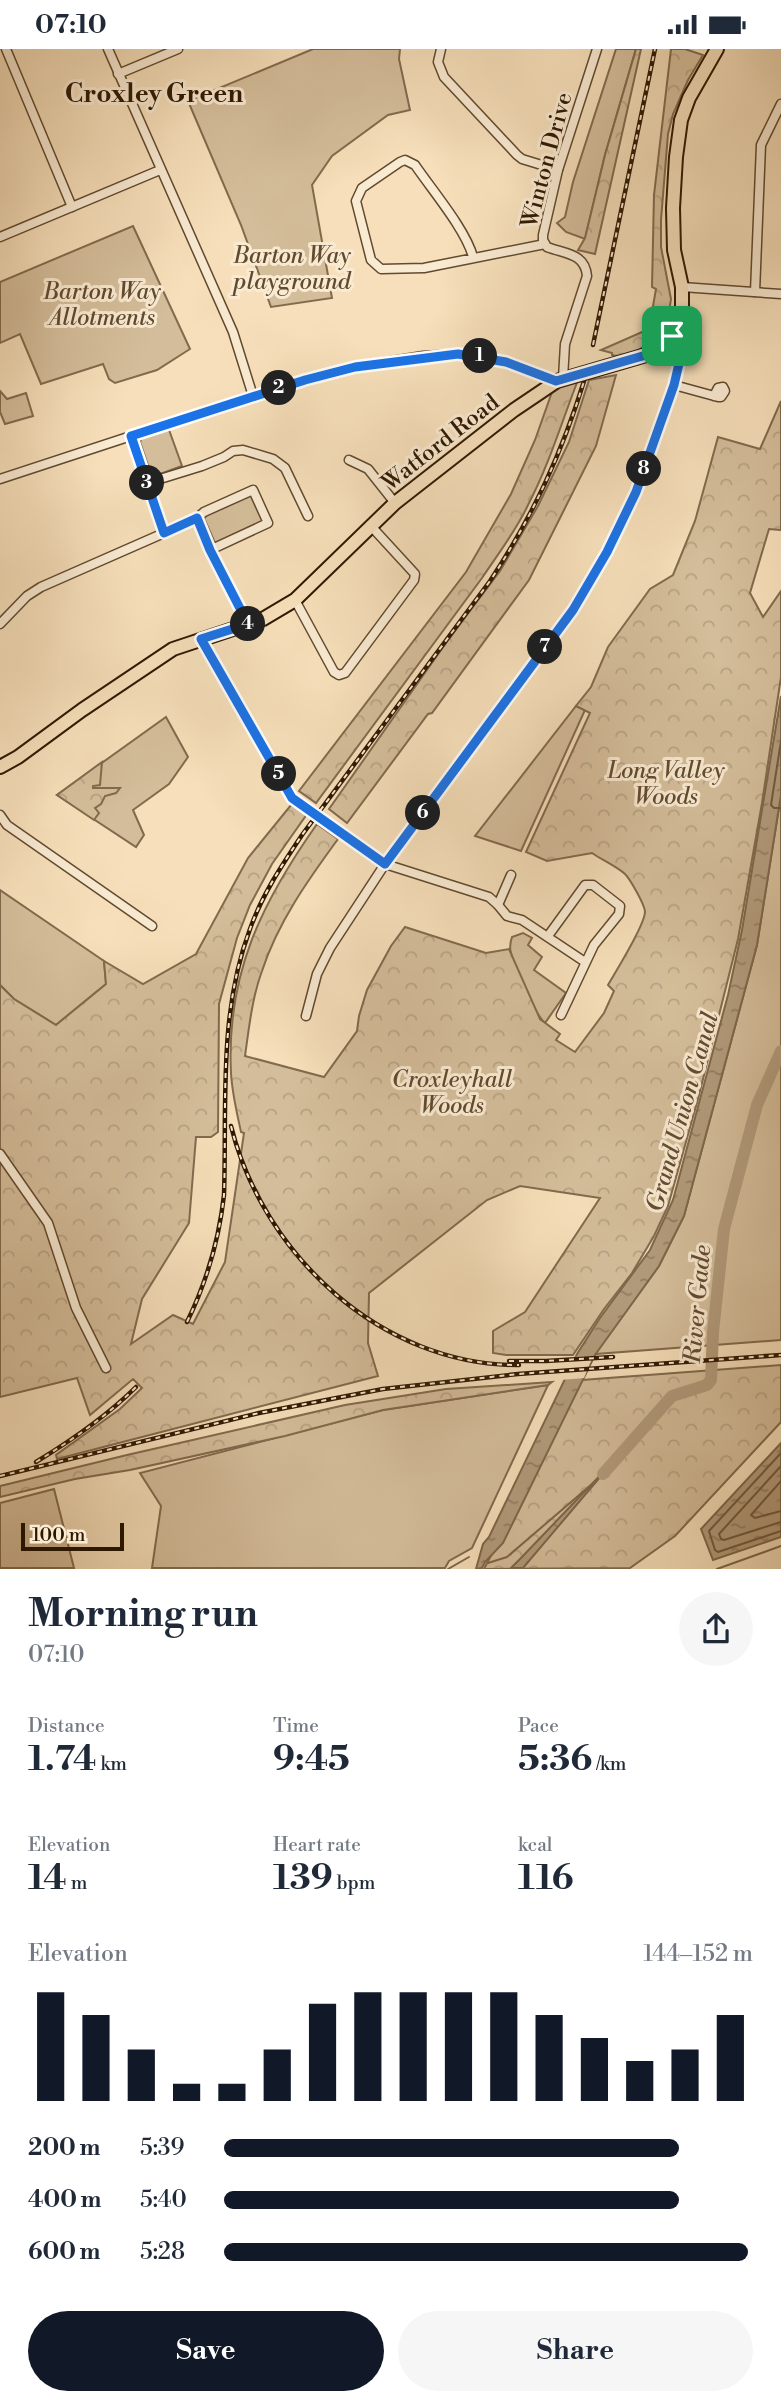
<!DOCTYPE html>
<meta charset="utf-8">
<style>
:root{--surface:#fff;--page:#f6f6f7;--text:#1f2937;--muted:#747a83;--accent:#111827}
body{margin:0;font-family:"Libre Bodoni",serif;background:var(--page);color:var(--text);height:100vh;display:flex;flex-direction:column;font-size:26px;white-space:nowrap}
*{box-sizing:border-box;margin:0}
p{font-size:23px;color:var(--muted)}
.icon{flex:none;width:38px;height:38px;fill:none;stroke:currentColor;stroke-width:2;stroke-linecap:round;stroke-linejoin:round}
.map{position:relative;height:1520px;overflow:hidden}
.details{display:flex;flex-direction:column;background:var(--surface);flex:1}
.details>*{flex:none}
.scale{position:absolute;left:21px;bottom:18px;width:103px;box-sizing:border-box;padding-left:7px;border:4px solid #2f1800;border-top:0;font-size:19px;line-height:24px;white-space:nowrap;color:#2f1800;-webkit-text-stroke:5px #f9ead2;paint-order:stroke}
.pin{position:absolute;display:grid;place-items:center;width:60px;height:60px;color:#fff;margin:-30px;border-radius:14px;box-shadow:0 4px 10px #0006}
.km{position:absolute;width:35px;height:35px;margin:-18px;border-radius:50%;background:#222;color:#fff;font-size:19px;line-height:35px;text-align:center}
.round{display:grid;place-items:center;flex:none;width:74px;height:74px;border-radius:37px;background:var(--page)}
.headline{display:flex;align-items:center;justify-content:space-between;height:119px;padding:0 28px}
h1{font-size:38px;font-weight:700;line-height:52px}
.figures{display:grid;grid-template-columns:repeat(3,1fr);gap:10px;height:119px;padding:7px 28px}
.figures div{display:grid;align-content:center}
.figures b{font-size:35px;font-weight:700}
.figures small{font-size:19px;font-weight:400}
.figures p{font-size:19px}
.chart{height:196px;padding:14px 28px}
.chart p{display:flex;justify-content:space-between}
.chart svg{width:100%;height:126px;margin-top:7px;stroke:var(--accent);stroke-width:6}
.cta{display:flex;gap:14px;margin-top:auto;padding:14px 28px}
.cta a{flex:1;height:80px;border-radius:42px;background:var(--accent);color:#fff;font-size:28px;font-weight:700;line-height:80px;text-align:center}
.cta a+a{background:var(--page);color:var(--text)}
ul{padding:0 28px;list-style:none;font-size:23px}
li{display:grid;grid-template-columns:112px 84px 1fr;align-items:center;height:52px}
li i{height:18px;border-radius:9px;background:var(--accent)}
.status{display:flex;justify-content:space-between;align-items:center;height:49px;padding:0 35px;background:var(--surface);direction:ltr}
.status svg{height:19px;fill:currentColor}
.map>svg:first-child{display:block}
</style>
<div class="status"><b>07:10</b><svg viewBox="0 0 49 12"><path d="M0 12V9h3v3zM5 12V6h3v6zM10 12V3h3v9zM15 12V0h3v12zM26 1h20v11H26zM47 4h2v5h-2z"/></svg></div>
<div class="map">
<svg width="781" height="1520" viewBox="0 0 781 1520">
<defs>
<pattern id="forest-crowns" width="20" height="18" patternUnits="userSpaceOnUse" patternTransform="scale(1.75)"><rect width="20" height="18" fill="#d4bd9a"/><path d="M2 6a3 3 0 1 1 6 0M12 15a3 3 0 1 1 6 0" fill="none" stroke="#b6a283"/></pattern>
<pattern id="water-ripples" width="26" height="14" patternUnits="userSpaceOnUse" patternTransform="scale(1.75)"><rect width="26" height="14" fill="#b29b7b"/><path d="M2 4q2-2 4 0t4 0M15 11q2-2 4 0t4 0" fill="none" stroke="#917d62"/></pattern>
</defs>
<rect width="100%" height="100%" fill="#f6dfba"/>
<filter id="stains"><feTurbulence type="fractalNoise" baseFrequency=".00286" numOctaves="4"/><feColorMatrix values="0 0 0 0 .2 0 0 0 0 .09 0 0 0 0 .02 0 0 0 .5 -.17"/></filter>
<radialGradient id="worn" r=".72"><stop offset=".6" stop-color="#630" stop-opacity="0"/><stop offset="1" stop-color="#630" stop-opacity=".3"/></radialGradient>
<g fill="#d4bd9a" stroke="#826a4d" stroke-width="2">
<polygon points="313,0 400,0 399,10 410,61 388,66 332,107 312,136 332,249 271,258 241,176 188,52"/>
<polygon points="616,0 636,0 605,106 585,190 566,183 557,174 565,168 573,133"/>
<polygon points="133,177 190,300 157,321 115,334 109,330 103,315 41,335 20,285 0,294 0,233"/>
<polygon points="0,342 7,350 26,344 33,367 5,375 0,363"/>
<polygon points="168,378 182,417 152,428 140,393 143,386"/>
<polygon points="251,445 263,472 215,494 203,467"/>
<polygon points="576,657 585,661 521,802 475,787"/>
<polygon points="166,668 188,708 169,735 133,761 144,786 136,798 57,746"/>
<polygon points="781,746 781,1291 595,1305 659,1217 684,1167 757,896"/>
<polygon points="0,841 104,912 106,935 56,976 14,950 0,936"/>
<path d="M523 884 532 889 528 896 542 908 534 921 566 944 545 974C536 967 514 918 511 904 509 898 510 894 512 888Z"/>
<polygon points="548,1336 472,1499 449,1512 445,1519 152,1519 161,1457 140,1424 383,1361"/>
<polygon points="54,1440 74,1519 0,1519 0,1454"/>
</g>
<g fill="url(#forest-crowns)" stroke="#826a4d" stroke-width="2">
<polygon points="636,0 641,0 595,205 578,201 585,189 605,106"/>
<path d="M671 0H685L703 6 688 31 673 65 668 85 661 171V198L671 250C670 260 666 273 660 282 651 295 628 311 612 306V304L601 301 649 280 656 240 652 238 654 146Z"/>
<polygon points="616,326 596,397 529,531 432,664 428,665 347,774 329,760 446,594 500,522 538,457 569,393 589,331"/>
<path d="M578 331C562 372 549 416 528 456 516 482 498 505 482 529L316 754 299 742 466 523 511 445 535 391 552 343 559 336Z"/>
<path d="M781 352V481L769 480 750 544 763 568 781 542V628L762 754 738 890 698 1050 668 1157 654 1187 632 1224 604 1260 573 1306H506L493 1304V1282L525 1263 600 1149 520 1137 487 1151 369 1244 368 1294 378 1327 57 1410 56 1406 120 1360 142 1339 133 1330 90 1366 77 1329 0 1348V936L14 950 56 976 106 935 104 912 143 935 196 905 248 809 291 756 307 765 272 815 250 856 237 889 219 955 218 1083 211 1088H196L189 1174 142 1250 131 1295 173 1266 193 1275 225 1213 244 1084 241 1083C237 1064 232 1044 231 1024 226 925 262 853 317 775L338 790C308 831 278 873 262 922 252 949 249 979 245 1007L324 1028 357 982 359 967 367 941 391 897 405 878 486 904 509 900 540 970 560 985 556 991 575 1003 604 964 614 942 608 936C616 922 645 876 645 863 645 856 630 830 625 825 616 817 602 811 592 804L547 812 526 803 590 664 576 657 591 638 608 598 650 540 673 526 695 472 718 388 760 400Z"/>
<polygon points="102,713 100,736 93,737 93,739 120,739 116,744 105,747 101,755 95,759 99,764 94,771 57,746"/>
<polygon points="781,1316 781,1373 675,1487 630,1519 484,1520 582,1331"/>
<polygon points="552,1333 548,1336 383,1361 285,1387 130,1421 75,1430 0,1448 0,1437 127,1406 345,1356 446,1340"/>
</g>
<g fill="url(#water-ripples)" stroke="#7e674a" stroke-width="2">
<polygon points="781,647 781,746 757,896 684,1167 659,1217 595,1306 503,1494 485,1513 482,1519 476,1520 483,1495 489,1488 577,1305 600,1269 650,1201 673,1151 728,946 742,881"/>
<polygon points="781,1394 781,1488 713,1511 701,1480"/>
<polygon points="612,1414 523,1519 511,1519 520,1510"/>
</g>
<polygon fill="#f6dfba" points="593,1307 584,1329 561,1331 572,1308"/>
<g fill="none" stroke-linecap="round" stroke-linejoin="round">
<g stroke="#705a3e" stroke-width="2">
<polyline points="781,692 771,756 774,759 781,759"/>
<polyline points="781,1404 709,1482 715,1501 718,1503 781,1482"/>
<polyline points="781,1417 719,1485 721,1490 724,1491 781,1473"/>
<polyline points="781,1432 751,1466 755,1469 781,1462"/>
</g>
<g stroke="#7e674a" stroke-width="2">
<polyline points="488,1514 507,1508 592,1435"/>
<polyline points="448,1520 469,1508"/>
<polyline points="717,1520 781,1497"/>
</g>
<polyline stroke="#b29b7b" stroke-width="12" points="603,1425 672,1347 707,1336 711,1331 713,1283 724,1180 757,1056 781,1002"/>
<g stroke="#614a2e" stroke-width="11">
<g id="street">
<polyline points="6,0 72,158"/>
<polyline points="108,0 233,283 253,347"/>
<polyline points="441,0 438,13 444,28 517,106 522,110 558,121"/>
<polyline points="118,25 178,0"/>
<polyline points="0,188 160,121"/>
<path d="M473 208C466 181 432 141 415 116L405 111 400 113 362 139 356 152 371 211 381 220 424 219 545 195"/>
<polyline points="682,238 781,245"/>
<polyline points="755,243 761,96 781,55"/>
<path d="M563 329 565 295 587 227C585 204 565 205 547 198L543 191V186L558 121 597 0"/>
<polyline points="674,336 718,348 721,348 725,342 723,338 718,339 714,347"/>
<polyline points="131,387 164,484 197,469 210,501 249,575"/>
<polyline points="349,411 368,420 395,454"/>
<polyline points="0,430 253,347 355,318 423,307 458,305 506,313 557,332"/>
<polyline points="147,434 202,417 224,408 233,402 243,401 273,410 285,419 308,467"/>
<polyline points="197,469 204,463 253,441 268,474 210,501"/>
<polyline points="295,551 334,623 339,626 345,624 414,531 415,525 370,476"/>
<polyline points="0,575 27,547 41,538 164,484"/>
<polyline points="201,590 292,749 307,759"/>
<polyline points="0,766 7,776 152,877"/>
<polyline points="328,774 385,815 489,848 498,856 511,826"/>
<polyline points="498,856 507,867 522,871 585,913"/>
<polyline points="548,887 585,836 593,836 620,857 619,865 594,896 561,966"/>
<polyline points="306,967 317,925 330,899 385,815 573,561 607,503 636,443 674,336 682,302 672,287"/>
<polyline points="0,1105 48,1174 76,1259 106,1319"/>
</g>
</g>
<g stroke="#2f1800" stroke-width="16">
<polyline id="primary" points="0,718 18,708 82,661 173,600 263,570 295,551 395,454 514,361 557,332 646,306 672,287 682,259 682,238 674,201 673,159 676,108 681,71 689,49 717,0"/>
</g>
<use href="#street" stroke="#f9ead2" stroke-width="8"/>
<use href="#primary" stroke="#f6dfba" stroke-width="12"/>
<g stroke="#2f1800" stroke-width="4.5">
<g id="rail">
<polyline points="593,296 655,0"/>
<path d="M231 1077C263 1206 382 1317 519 1316"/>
<path d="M187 1273C207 1232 219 1191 224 1146 227 1057 218 965 250 880 262 846 282 816 302 786L490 532C533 467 562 404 585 329"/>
<polyline points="509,1312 546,1312 613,1308"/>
<path d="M36 1413C72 1391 106 1368 136 1338"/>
<polyline points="0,1427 259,1364 383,1340 518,1325 781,1306"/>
</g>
</g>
<use href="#rail" stroke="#f9ead2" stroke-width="2" stroke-dasharray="5" stroke-linecap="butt"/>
<g stroke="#614a2e" stroke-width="11" stroke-linecap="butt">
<polyline id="street-bridge" points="307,759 328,774"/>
</g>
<use href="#street-bridge" stroke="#f9ead2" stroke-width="8"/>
</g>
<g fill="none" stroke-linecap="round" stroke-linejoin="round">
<g stroke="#fff" stroke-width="14">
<polygon id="route" points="672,287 682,302 674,336 636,443 607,503 573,561 385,815 292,749 201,590 248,575 210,501 197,469 164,484 131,387 305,331 355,318 458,305 506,313 556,332 646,306"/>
</g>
<use href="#route" stroke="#1a73e8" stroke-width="9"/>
</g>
<g text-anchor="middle" stroke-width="6" stroke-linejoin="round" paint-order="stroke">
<g font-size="23" fill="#2f1800" stroke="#f9ead2">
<text transform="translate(546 111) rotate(-75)" y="8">Winton Drive</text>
<text transform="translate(440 393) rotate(-38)" y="8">Watford Road</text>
</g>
<g font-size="23" font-style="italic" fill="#614a2e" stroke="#f9ead2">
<text x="292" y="214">Barton Way<tspan x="292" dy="26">playground</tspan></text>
<text x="102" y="250">Barton Way<tspan x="102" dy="26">Allotments</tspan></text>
<text x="666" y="729">Long Valley<tspan x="666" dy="26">Woods</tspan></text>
<text x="452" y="1038">Croxleyhall<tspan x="452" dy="26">Woods</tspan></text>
</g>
<g font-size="24" font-style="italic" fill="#634c31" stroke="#f9ead2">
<text transform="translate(682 1063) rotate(-74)" y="8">Grand Union Canal</text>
<text transform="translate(697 1255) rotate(-85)" y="8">River Gade</text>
</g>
<g font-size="26" font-weight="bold" fill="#2f1800" stroke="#f9ead2">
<text x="154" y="53">Croxley Green</text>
</g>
</g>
<rect width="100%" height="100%" filter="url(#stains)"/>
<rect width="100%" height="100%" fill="url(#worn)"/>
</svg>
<div class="scale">100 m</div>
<div class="pin" style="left:672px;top:287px;background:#1e9e55"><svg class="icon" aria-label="arrive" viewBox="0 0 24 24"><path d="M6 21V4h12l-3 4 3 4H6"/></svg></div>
<b class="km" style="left:480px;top:307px">1</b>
<b class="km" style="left:279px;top:339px">2</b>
<b class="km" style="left:147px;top:434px">3</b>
<b class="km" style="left:248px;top:575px">4</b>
<b class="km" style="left:279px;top:725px">5</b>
<b class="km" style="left:423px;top:764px">6</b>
<b class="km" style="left:545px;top:598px">7</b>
<b class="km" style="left:644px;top:420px">8</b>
</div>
<section class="details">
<div class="headline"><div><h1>Morning run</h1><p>07:10</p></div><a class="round"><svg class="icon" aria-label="share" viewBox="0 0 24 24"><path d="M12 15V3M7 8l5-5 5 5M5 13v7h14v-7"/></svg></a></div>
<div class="figures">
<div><p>Distance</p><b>1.74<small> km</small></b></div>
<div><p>Time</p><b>9:45</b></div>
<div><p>Pace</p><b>5:36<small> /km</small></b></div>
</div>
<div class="figures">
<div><p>Elevation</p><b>14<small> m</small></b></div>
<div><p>Heart rate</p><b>139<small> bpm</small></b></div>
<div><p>kcal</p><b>116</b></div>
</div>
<div class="chart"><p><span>Elevation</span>144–152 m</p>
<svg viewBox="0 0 160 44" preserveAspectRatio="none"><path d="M5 44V6M15 44V14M25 44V26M35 44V38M45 44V38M55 44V26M65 44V10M75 44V6M85 44V6M95 44V6M105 44V6M115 44V14M125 44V22M135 44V30M145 44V26M155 44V14"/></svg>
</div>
<ul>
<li><b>200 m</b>5:39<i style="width:86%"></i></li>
<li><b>400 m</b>5:40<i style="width:86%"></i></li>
<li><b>600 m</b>5:28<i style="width:99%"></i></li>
</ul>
<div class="cta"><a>Save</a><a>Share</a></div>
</section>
